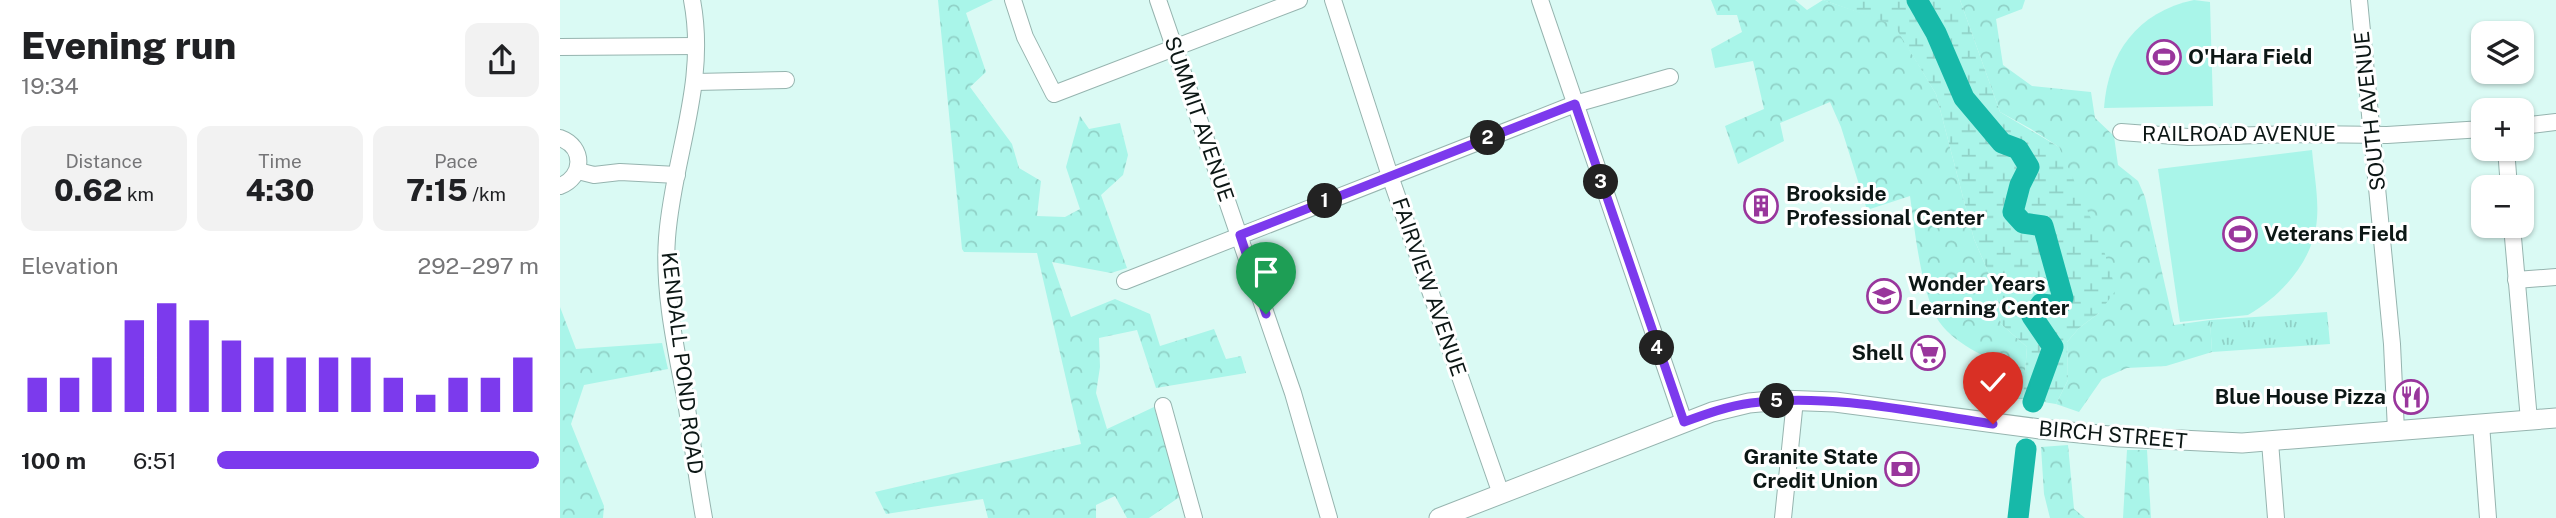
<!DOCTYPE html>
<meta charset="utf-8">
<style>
:root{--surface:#fff;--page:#f2f2f2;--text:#202124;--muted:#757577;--accent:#7c3aed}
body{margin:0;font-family:"Public Sans",sans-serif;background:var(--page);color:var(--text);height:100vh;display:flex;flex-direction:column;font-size:26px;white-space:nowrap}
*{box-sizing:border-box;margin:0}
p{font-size:23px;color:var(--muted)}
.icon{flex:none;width:38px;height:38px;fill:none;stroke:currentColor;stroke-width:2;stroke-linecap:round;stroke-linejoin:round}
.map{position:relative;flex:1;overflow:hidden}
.side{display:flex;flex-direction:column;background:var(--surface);width:560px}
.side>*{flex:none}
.buttons{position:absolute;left:1911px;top:21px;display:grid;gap:14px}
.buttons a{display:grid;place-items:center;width:63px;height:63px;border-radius:14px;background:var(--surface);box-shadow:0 2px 5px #0004;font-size:35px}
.pin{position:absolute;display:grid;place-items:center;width:60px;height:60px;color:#fff;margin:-72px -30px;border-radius:50% 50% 50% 0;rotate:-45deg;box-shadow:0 0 7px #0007}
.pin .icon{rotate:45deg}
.km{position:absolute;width:35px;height:35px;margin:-18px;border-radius:50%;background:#222;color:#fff;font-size:19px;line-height:35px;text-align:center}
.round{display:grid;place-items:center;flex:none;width:74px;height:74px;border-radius:14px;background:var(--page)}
.headline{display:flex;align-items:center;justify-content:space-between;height:119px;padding:0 21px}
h1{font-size:38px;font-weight:800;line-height:52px}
.metrics{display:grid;grid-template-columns:repeat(3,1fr);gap:10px;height:119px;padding:7px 21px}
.metrics div{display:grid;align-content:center;border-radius:14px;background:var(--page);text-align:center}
.metrics b{font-size:30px;font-weight:800}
.metrics small{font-size:19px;font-weight:400}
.metrics p{font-size:19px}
.chart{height:196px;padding:14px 21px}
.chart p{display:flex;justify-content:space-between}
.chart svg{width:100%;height:126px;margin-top:7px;stroke:var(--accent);stroke-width:6}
ul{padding:0 21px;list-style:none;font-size:23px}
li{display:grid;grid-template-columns:112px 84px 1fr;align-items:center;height:52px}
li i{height:18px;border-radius:9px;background:var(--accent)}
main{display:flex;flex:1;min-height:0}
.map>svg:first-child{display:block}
</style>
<main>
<section class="side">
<div class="headline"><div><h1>Evening run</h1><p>19:34</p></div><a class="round"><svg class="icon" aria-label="share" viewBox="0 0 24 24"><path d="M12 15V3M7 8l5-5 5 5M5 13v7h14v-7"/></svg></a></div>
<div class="metrics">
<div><p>Distance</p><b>0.62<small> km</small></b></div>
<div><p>Time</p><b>4:30</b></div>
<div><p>Pace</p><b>7:15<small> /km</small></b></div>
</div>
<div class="chart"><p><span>Elevation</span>292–297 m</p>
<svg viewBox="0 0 160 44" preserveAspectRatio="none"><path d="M5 44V32M15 44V32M25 44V25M35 44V12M45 44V6M55 44V12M65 44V19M75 44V25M85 44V25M95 44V25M105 44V25M115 44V32M125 44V38M135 44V32M145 44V32M155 44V25"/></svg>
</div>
<ul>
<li><b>100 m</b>6:51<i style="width:100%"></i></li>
</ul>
</section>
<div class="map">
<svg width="1996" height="518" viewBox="0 0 1996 518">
<defs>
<pattern id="forest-crowns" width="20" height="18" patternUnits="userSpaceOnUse" patternTransform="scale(1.75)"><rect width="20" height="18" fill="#a9f5e9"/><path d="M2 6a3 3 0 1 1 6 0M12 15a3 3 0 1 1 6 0" fill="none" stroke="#90d1c7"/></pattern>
<pattern id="wetland-marsh" width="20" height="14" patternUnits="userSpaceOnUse" patternTransform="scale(1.75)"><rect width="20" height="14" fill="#a9f5e9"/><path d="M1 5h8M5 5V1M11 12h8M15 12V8" fill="none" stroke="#90d1c7"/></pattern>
<pattern id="park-tufts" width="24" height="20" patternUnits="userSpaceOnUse" patternTransform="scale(1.75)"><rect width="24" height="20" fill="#a9f5e9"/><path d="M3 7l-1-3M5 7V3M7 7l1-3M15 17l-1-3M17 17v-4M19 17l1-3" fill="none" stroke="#90d1c7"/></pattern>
</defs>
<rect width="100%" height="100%" fill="#dafaf4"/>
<g fill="#a9f5e9">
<path d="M1634 0 1650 2 1653 106 1544 108C1548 53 1577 12 1634 0Z"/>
<path d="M1752 150C1754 175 1760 202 1756 227 1750 264 1720 297 1688 315L1620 322 1598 169Z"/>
</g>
<g fill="url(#forest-crowns)">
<polygon points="378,0 433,0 406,13 426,72 410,87 452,144 459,168 481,181 477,216 505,217 520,209 506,167 520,116 529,129 560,123 568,155 563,175 541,195 567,268 551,273 492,262 511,317 555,299 590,314 600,346 654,329 666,359 681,356 686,373 596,388 577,330 539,338 540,367 536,393 547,429 594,407 621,496 589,518 567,518 555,496 536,505 536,518 428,518 423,499 326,514 315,492 521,444 477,253 404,252 402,249"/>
<path d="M1151 0H1235L1247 10 1263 0 1334 24 1376 94 1414 239 1436 290 1441 324 1467 347 1463 399H1447L1448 365C1422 357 1386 339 1374 313 1360 280 1355 232 1350 196L1307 210 1281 127 1270 102 1220 123 1224 141 1178 164 1165 126 1204 109 1193 61 1155 68 1151 49 1182 32 1177 15H1157Z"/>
<polygon points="1400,0 1465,0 1462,9 1436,19 1443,65 1472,86 1531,92 1535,118 1554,136 1558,165 1578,181 1585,197 1614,325 1650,320 1652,352 1606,366 1567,368 1542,379 1519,412 1496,404 1508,380 1507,342 1519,328 1539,313 1499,147 1471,129 1440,112"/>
<polygon points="0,307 16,349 102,343 108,369 24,385 11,424 44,506 43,518 0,518"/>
<polygon points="1508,445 1514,509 1525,518 1490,518 1484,494 1481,447"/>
<polygon points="1567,450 1587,450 1591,518 1563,518"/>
</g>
<polygon fill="url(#wetland-marsh)" points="1263,0 1400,0 1440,112 1499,147 1541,241 1556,290 1539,313 1519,328 1507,342 1508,380 1496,404 1463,399 1467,347 1441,324 1436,290 1414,239 1376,94 1334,25"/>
<polygon fill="url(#park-tufts)" points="1767,312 1770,344 1652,352 1650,320"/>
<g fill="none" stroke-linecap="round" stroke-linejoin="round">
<g stroke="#17b9a9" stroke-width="21">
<polyline points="1357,0 1376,33 1404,98 1442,143 1458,149 1469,167 1460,185 1453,212 1463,223 1483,226 1503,298 1499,306 1481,304 1472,316 1493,347 1473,402"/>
<polyline points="1458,518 1466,449"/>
</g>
<g stroke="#96b4af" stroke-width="18">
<g id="minor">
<path d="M132 0C148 84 113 156 107 238 103 292 116 349 126 402 132 440 137 479 144 518"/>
<polyline points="453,0 465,37 494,94 739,0"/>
<polyline points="598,0 733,393 769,518"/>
<polyline points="773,0 830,176 941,494"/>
<polyline points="980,0 1124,422"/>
<polyline points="1799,0 1832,344 1836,431"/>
<polyline points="0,47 136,46"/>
<polyline points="135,82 226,80"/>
<polyline points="1962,126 1996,122"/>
<polyline points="1561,132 1628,137 1741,134 1827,135 1923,129"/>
<path d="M0 138C25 147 24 177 0 186"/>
<polyline points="1946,149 1949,187"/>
<polyline points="18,171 34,175 60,172 117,175"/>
<polyline points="1952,226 1969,420"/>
<polyline points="1956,280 1996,277"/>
<polyline points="565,281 1015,104 1110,77"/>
<polyline points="603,406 634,518"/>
<polyline points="1921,424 1928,518"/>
<polyline points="1710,442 1716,518"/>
<polyline points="1223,518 1235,400"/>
</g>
</g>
<g stroke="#96b4af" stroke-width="21">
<polyline id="major" points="879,518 1152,412 1189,403 1221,400 1275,402 1480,429 1559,437 1682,443 1996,418"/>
</g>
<use href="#minor" stroke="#fff" stroke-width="16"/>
<use href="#major" stroke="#fff" stroke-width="19"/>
</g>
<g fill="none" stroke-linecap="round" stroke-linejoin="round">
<g stroke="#fff" stroke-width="14">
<path id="route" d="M706 314 680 235 1015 104 1124 422C1146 414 1168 406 1191 403 1271 393 1354 412 1433 424"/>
</g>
<use href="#route" stroke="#7c3aed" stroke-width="9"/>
</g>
<defs>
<g id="stadium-ring" transform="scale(1.75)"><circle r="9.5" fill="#fff" stroke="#99369c" stroke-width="1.5"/><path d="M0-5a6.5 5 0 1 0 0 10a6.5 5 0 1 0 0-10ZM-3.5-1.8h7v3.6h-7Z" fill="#99369c"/></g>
<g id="building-ring" transform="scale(1.75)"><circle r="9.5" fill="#fff" stroke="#99369c" stroke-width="1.5"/><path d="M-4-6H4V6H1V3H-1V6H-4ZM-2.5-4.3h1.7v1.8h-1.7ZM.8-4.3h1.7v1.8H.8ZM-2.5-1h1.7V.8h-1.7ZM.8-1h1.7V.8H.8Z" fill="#99369c"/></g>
<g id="school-ring" transform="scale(1.75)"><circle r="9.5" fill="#fff" stroke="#99369c" stroke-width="1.5"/><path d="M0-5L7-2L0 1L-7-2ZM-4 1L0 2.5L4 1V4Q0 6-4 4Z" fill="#99369c"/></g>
<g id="supermarket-ring" transform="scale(1.75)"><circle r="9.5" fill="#fff" stroke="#99369c" stroke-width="1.5"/><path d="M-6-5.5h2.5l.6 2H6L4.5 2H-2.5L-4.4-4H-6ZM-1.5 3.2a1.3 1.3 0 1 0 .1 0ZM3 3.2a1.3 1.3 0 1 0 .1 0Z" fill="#99369c"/></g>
<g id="restaurant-ring" transform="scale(1.75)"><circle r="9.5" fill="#fff" stroke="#99369c" stroke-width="1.5"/><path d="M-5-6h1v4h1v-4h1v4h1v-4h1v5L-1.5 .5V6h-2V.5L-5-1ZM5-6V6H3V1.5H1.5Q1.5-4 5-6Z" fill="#99369c"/></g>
<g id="bank-ring" transform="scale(1.75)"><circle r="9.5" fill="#fff" stroke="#99369c" stroke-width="1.5"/><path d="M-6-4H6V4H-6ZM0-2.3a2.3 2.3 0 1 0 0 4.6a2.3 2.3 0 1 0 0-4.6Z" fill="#99369c"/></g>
</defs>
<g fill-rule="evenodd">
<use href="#stadium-ring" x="1604" y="57"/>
<use href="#building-ring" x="1201" y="206"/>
<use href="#stadium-ring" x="1680" y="234"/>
<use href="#school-ring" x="1324" y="296"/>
<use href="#supermarket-ring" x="1368" y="353"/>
<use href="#restaurant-ring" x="1851" y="397"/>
<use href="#bank-ring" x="1342" y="469"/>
</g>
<g text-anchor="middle" stroke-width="6" stroke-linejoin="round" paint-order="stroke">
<g font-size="21" font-weight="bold" fill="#0c1715" stroke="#fff" text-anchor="start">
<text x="1628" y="64">O'Hara Field</text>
<text x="1226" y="201">Brookside<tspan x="1226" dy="24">Professional Center</tspan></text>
<text x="1704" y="241">Veterans Field</text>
<text x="1348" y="291">Wonder Years<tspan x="1348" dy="24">Learning Center</tspan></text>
<text x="1344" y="360" text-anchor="end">Shell</text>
<text x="1826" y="404" text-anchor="end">Blue House Pizza</text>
<text x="1318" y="464" text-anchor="end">Granite State<tspan x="1318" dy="24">Credit Union</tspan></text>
</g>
<g font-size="21" fill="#0c1715" stroke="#fff">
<text transform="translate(1810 111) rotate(-96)" y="7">SOUTH AVENUE</text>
<text transform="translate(639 119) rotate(71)" y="7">SUMMIT AVENUE</text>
<text x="1679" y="141">RAILROAD AVENUE</text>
<text transform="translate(869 287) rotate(71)" y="7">FAIRVIEW AVENUE</text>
<text transform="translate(122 363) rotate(83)" y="7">KENDALL POND ROAD</text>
<text transform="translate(1553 435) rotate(5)" y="7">BIRCH STREET</text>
</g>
</g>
</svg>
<div class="buttons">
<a><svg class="icon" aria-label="layers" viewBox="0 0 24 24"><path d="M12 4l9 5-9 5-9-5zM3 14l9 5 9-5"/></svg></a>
<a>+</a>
<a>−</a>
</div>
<div class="pin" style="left:706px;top:314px;background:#1e9e55"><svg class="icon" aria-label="arrive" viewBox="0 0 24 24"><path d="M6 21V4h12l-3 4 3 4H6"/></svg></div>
<div class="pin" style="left:1433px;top:424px;background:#d93025"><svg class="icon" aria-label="check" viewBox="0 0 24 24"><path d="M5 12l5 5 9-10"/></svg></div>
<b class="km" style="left:765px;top:201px">1</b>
<b class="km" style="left:928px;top:138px">2</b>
<b class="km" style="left:1041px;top:182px">3</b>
<b class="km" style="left:1097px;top:348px">4</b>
<b class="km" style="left:1217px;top:401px">5</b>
</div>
</main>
